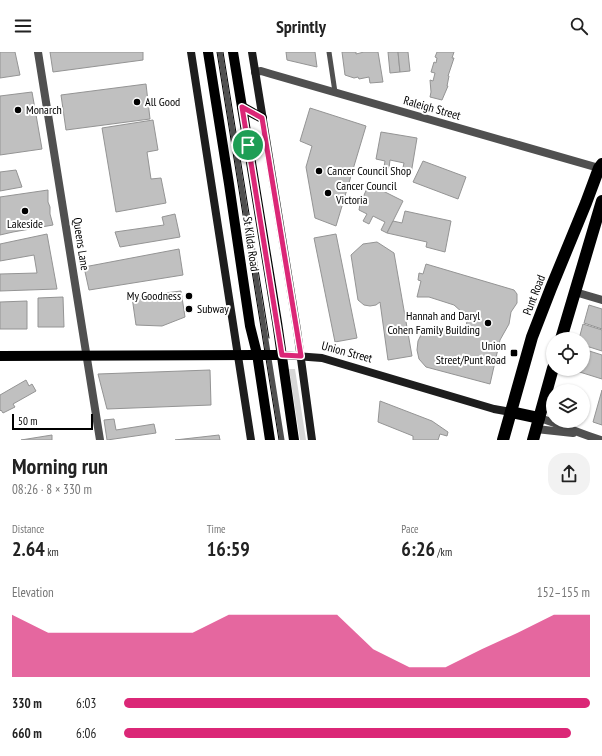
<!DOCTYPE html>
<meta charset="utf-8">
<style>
:root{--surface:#fff;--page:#f2f2f2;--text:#222;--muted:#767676;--accent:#db2777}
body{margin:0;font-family:"PT Sans Narrow",sans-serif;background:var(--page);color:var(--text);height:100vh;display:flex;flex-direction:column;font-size:15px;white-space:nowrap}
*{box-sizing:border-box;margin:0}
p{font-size:13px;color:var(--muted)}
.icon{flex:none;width:22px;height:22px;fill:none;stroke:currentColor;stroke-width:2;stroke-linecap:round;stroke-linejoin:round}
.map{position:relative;height:388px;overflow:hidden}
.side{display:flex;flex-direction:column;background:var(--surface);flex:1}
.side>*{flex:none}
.tools{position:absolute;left:546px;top:280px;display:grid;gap:8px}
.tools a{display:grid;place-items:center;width:44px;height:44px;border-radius:50%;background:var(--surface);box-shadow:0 1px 3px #0004;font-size:20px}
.scale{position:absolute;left:12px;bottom:10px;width:81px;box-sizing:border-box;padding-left:4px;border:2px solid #000;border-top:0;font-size:11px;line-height:14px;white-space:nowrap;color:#000;-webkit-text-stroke:3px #fff;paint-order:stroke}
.pin{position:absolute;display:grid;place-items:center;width:34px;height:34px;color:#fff;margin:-17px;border:2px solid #fff;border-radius:50%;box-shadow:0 1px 4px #0007}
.round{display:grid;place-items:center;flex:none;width:42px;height:42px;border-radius:16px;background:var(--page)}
.head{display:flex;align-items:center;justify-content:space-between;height:68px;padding:0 12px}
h1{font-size:22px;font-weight:700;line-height:30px}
.figures{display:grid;grid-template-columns:repeat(3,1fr);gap:6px;height:68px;padding:4px 12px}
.figures div{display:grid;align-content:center}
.figures b{font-size:20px;font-weight:700}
.figures small{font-size:11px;font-weight:400}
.figures p{font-size:11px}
.chart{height:112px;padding:8px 12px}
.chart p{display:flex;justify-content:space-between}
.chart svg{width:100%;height:72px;margin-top:4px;fill:var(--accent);opacity:.7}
ul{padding:0 12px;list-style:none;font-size:13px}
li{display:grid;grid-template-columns:64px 48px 1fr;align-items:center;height:30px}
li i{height:10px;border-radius:5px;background:var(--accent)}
header{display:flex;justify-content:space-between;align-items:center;height:52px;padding:0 12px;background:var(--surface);font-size:18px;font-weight:700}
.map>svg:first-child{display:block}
</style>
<header><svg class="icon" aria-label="menu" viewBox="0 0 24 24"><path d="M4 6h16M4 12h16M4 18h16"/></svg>Sprintly<svg class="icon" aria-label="search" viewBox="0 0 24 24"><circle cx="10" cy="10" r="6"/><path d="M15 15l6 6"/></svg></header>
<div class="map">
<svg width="602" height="388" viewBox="0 0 602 388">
<rect width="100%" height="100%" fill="#fff"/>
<polygon fill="#d7d7d7" points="289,317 295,317 306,388 300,388"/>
<g fill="#c0c0c0" stroke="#949494">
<polygon points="0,0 15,0 20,23 0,26"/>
<polygon points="50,0 143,0 143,8 53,20"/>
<polygon points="286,0 315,0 317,15 287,8"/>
<polygon points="342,0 356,0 356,2 364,0 378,0 383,30 370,31 369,25 359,27 358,25 354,26 345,23"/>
<polygon points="388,0 398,0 400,20 390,21"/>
<polygon points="398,0 408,0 410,19 400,20"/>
<polygon points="437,0 454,0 452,6 454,6 448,24 449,24 447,34 448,34 442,48 430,45 431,40 430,28 433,29 435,21 431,20 434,10 436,11 437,6 435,5"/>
<polygon points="146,32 150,67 66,78 61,43"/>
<polygon points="32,40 42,97 0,103 0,44"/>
<polygon points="310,56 366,74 336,174 315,166 306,115 312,94 300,89"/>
<polygon points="153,68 158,98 147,100 151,127 161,126 166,151 116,160 102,76"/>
<polygon points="381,80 417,86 411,122 402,120 404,111 390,108 389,116 384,115 385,109 376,107"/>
<polygon points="423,109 466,125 458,147 413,130"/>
<polygon points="16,118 22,135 0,139 0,120"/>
<polygon points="369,132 403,149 387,181 381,178 385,170 373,164 369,172 363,169 367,162 359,158 360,152"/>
<polygon points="48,138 48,150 50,155 50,162 53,173 13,180 0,183 0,145"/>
<polygon points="405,159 451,169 445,200 426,195 427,190 387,181 393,169 402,171"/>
<polygon points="175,162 180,185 120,195 115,180 164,173 162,165"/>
<polygon points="47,182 57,237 0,239 0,222 37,221 34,203 0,209 0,192"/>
<polygon points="336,182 357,286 335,290 314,186"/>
<polygon points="377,190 394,201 412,304 388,308 380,250 376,253 370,254 364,253 358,248 351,203 363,192"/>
<polygon points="179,197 183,223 89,238 84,215"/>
<polygon points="426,212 514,238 517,242 517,251 511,260 509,272 500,288 490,332 426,315 419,307 417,298 418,289 422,281 429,275 453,282 460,281 466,276 467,269 463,261 454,253 429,245 417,245 421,229 418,228 419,221 423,222"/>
<polygon points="181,239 185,265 162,274 136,273 132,245"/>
<polygon points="63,245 64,275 38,275 38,246"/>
<polygon points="27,249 27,277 0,277 0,250"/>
<polygon points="589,253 602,257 602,277 584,271"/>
<polygon points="583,272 602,278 602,299 583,293 583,287 579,287"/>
<polygon points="583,297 602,303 602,327 570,317 583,317"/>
<polygon points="210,318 211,353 107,357 98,322"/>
<polygon points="26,328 29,334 32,332 36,339 13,352 15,355 3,361 1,358 0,359 0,343"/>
<polygon points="602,338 602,373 593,370"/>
<polygon points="380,349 432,369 448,380 447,384 440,382 438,388 413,388 413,384 378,370"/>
<polygon points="114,367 116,378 154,372 156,381 107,388 104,368"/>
<polygon points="52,383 52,388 21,388"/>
<polygon points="219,383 220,388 175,388"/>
</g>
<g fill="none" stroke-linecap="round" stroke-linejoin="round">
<g stroke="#505050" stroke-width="5">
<polyline points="220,0 282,388"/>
<polyline points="329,0 335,40"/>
</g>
<g stroke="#505050" stroke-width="8">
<polyline points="38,0 100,388"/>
<polyline points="255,20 261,19 271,22 602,117"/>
<polyline points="575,240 602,248"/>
<path d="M539 366C560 372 580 382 601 388"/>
<polyline points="536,377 573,381"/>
</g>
<g stroke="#1d1d1d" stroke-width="8">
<polyline points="191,0 251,388"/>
<polyline points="252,0 297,278 312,388"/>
<polyline points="282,303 322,306 494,357 511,360"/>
</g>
<g stroke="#000" stroke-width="10">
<polyline points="208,0 229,132 250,274 257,302 270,388"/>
<polyline points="233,0 277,270 294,388"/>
<polyline points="242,55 262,66"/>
<polyline points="0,304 282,303"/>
</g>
<g stroke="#000" stroke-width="12">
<polyline points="561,287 602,149"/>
<polyline points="511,360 539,366"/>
<polyline points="503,388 532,285 551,236 586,151 599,116 602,112"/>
<polyline points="533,388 553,316"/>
</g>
<g stroke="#000" stroke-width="1">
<polyline points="217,0 279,388"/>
<polyline points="223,0 269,286"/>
</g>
</g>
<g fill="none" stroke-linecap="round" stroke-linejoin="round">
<g stroke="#fff" stroke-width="8">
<polygon id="route" points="242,55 262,66 301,304 282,303"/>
</g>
<use href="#route" stroke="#db2777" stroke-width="5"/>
</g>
<g fill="#000" stroke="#fff" stroke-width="1.5">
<circle cx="137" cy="50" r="4"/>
<circle cx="18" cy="58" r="4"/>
<circle cx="319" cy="119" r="4"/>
<circle cx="328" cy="141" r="4"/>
<circle cx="25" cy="159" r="4"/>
<circle cx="189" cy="244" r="4"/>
<circle cx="189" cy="257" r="4"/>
<circle cx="488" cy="271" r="4"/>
<rect x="510" y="297" width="8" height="8" rx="2"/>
</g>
<g text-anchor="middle" stroke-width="4" stroke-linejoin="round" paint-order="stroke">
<g font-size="12" fill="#000" stroke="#fff" text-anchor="start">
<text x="145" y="54">All Good</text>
<text x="26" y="62">Monarch</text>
<text x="327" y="123">Cancer Council Shop</text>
<text x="336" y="138">Cancer Council<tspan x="336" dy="14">Victoria</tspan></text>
<text x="25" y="176" text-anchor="middle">Lakeside</text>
<text x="181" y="248" text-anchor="end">My Goodness</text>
<text x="197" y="261">Subway</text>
<text x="480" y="268" text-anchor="end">Hannah and Daryl<tspan x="480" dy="14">Cohen Family Building</tspan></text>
<text x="506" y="298" text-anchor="end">Union<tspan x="506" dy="14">Street/Punt Road</tspan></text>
</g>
<g font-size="12" fill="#000" stroke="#fff">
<text transform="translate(432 56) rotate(16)" y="4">Raleigh Street</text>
<text transform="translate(81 192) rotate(81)" y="4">Queens Lane</text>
<text transform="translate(251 192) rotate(82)" y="4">St Kilda Road</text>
<text transform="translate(534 243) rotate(-69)" y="4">Punt Road</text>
<text transform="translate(347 300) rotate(15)" y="4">Union Street</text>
</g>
</g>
</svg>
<div class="tools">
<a><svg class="icon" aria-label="locate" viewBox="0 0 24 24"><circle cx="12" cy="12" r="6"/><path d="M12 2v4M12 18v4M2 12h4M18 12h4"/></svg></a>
<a><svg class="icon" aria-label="layers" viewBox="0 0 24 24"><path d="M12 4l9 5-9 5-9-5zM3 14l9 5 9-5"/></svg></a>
</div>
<div class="scale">50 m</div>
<div class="pin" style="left:248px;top:93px;background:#1e9e55"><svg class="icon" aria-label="arrive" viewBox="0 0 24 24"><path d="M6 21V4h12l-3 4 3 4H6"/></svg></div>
</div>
<section class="side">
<div class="head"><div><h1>Morning run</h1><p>08:26 · 8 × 330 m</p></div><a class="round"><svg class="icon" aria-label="share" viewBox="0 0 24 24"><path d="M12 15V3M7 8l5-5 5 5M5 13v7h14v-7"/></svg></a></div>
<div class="figures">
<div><p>Distance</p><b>2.64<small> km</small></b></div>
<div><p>Time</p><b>16:59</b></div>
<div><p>Pace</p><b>6:26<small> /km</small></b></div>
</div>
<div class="chart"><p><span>Elevation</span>152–155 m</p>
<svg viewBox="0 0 160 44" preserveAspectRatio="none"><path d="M0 44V6L10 17L20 17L30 17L40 17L50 17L60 6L70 6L80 6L90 6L100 27L110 38L120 38L130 27L140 17L150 6L160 6V44z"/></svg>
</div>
<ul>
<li><b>330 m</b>6:03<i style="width:100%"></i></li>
<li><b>660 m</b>6:06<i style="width:96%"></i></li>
</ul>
</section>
